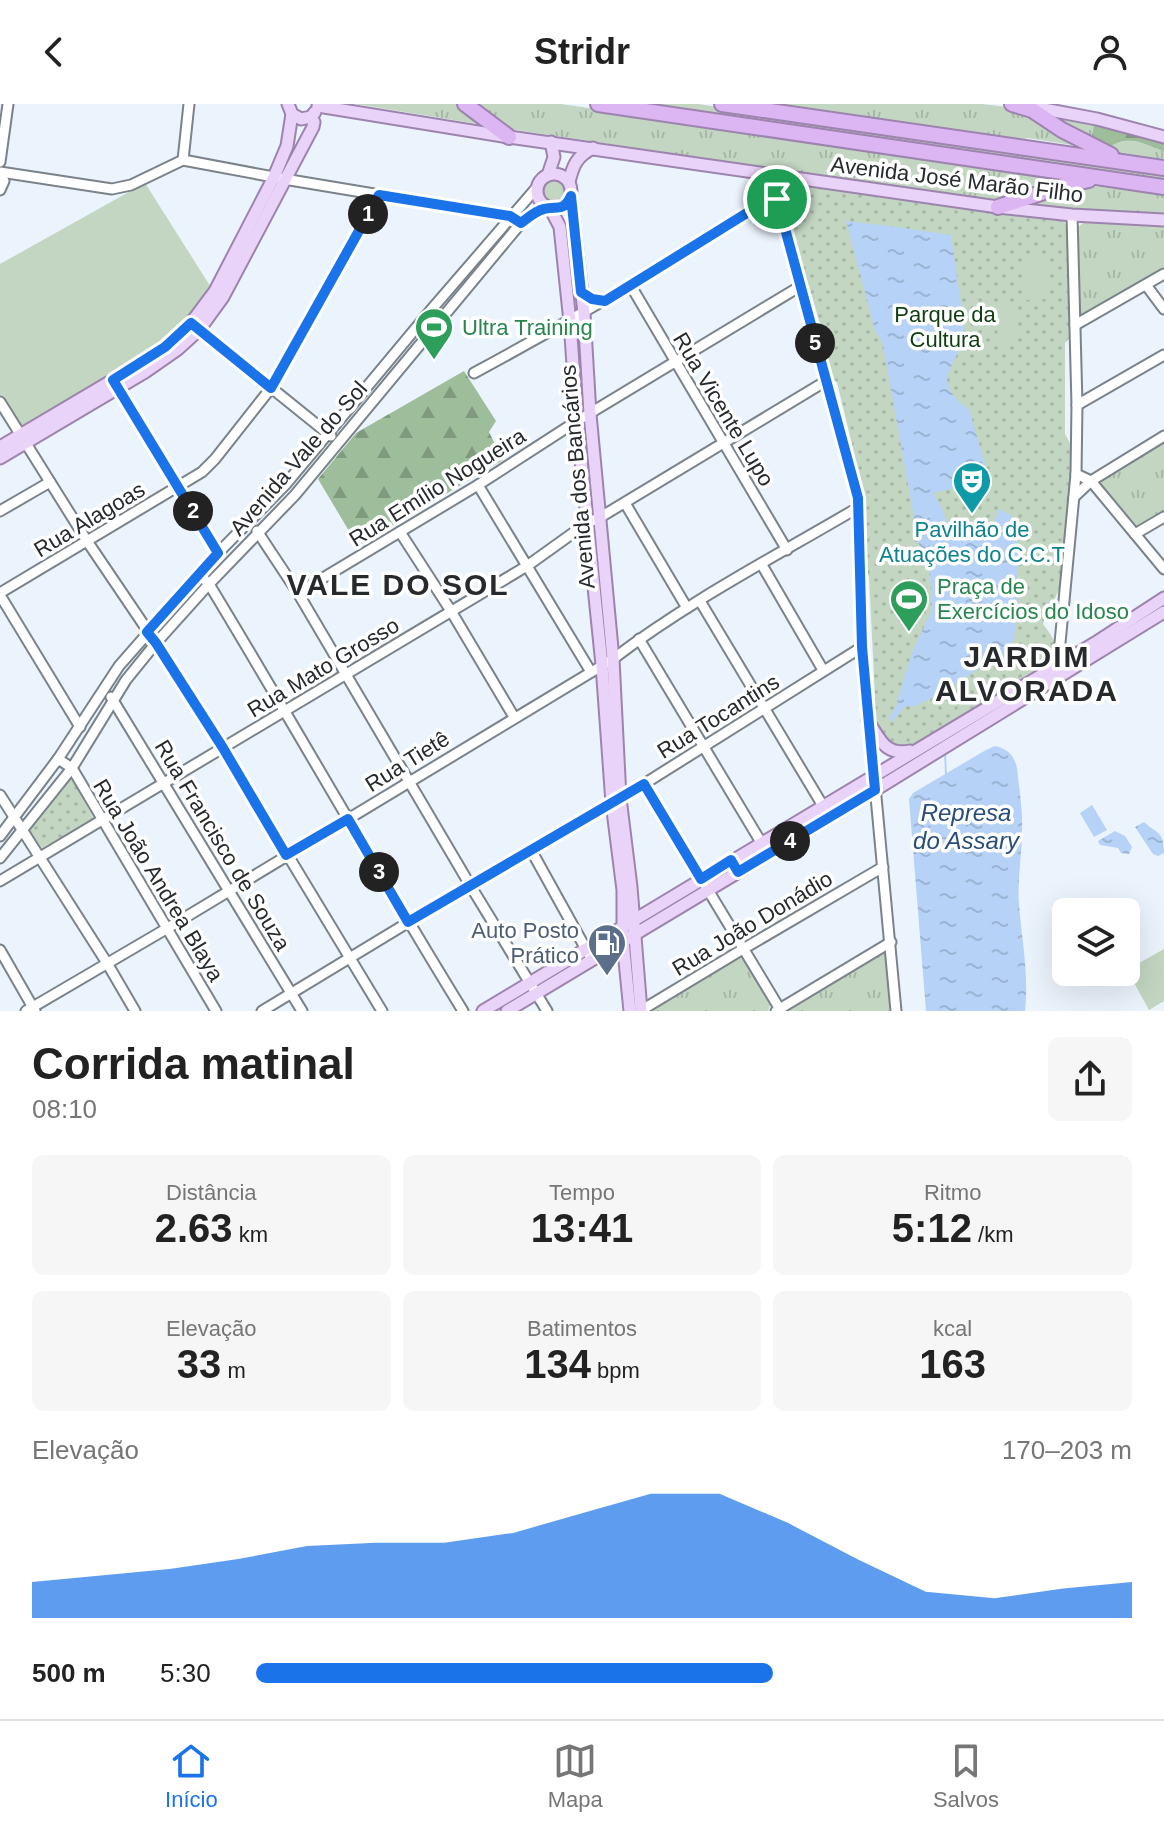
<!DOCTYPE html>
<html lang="pt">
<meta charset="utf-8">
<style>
:root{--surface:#fff;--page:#f6f6f6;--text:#222;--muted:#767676;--line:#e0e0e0;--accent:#1a73e8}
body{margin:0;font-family:Helvetica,sans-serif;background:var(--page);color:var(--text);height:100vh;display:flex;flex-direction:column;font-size:30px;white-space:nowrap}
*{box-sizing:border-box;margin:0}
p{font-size:26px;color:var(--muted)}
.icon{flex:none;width:44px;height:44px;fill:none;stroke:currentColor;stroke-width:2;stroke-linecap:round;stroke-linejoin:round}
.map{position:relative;height:907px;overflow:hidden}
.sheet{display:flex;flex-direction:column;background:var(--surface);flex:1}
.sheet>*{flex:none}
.controls{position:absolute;left:1052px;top:794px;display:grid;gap:16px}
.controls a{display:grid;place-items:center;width:88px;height:88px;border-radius:12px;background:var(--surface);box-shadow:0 8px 32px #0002;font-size:40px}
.pin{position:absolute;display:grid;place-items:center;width:68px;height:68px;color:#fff;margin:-34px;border:4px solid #fff;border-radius:50%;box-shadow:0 2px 8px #0007}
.km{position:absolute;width:40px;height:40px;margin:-20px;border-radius:50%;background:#222;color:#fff;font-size:22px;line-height:40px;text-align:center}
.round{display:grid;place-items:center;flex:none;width:84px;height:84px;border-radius:12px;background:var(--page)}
.summary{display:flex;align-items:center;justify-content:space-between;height:136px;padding:0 32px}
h1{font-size:44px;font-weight:800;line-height:60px}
.figures{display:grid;grid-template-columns:repeat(3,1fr);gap:12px;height:136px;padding:8px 32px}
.figures div{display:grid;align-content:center;border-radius:12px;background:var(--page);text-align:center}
.figures b{font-size:40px;font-weight:800}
.figures small{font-size:22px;font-weight:400}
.figures p{font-size:22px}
.chart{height:224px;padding:16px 32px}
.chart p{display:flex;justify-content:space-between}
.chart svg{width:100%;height:144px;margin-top:8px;fill:var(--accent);opacity:.7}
ul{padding:0 32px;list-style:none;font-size:26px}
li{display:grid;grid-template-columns:128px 96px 1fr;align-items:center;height:60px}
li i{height:20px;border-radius:10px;background:var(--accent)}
header{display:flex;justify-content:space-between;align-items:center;height:104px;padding:0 32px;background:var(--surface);font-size:36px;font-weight:800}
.tab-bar{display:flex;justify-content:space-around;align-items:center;height:112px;border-top:2px solid var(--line);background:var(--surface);font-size:22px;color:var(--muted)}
.tab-bar a{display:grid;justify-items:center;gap:4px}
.tab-bar .current{color:var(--accent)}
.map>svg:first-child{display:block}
</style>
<header><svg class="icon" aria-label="back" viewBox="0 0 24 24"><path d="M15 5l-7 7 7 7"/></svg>Stridr<svg class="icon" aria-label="person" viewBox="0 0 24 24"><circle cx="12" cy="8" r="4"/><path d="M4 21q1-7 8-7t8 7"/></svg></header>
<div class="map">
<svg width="1164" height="907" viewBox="0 0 1164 907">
<defs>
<pattern id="grass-tufts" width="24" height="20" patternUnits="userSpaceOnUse" patternTransform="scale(2)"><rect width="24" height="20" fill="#c2d6c1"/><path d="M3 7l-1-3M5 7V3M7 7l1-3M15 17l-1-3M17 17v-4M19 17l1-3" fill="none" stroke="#a7b8a6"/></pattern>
<pattern id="forest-firs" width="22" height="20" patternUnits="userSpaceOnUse" patternTransform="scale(2)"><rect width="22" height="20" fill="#9dbd9b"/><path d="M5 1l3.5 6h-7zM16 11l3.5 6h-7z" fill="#809a7f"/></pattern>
<pattern id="park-dots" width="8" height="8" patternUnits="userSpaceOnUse" patternTransform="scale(2)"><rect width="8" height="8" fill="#c2d6c1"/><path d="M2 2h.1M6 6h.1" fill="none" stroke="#a7b8a6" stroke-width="1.8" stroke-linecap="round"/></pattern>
<pattern id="water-ripples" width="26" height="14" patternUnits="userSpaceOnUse" patternTransform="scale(2)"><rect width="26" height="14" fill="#b6d2f6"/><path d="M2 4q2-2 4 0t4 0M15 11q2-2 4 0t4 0" fill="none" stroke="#9cb4d3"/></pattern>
</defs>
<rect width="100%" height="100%" fill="#ebf3fd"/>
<g fill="url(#grass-tufts)">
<polygon points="354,0 462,0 490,22 368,2"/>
<polygon points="472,0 561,0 1003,63 1053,73 1057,77 1007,96 992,96 936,89 503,24"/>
<polygon points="623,0 698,0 1129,62 1164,68 1164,79"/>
<polygon points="772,0 982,0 1024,5 1076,40 1072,41 1027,34 1017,36"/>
<path d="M1057 13 1097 20 1103 39 1111 42C1129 31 1146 41 1164 47V55L1140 54 1114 48 1058 18Z"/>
<circle cx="554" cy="87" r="15"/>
<polygon points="1076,80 1164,91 1164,112 1031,102 1017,100"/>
<polygon points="1084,118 1164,123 1164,163 1083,211 1079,210 1076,206 1076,125"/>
<polygon points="1164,336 1164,409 1139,423 1132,421 1101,382 1102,375"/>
<polygon points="881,849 885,850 888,854 892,907 789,907 790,903"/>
<polygon points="737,853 743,855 770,901 768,907 649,907"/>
</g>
<g fill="url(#forest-firs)">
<path d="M1097 20 1164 37V47C1146 41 1129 30 1111 42L1103 39 1092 31 1094 22Z"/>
<polygon points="464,267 496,317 489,328 503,356 358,442 318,375 356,329"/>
</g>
<g fill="url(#park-dots)">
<path d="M807 81 1063 114C1075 136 1071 204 1071 232L1065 239V330L1071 341 1072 345C1069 390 1067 436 1060 481 1057 497 1045 505 1043 520 1053 533 1060 543 1053 559L916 641 905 645H894L876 627 869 600 875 593 869 472 866 469 864 462 852 360 855 353 837 278 829 273 820 240 824 233 809 182 802 177 781 96 782 94H788L790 87 797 83Z"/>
<polygon points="70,672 94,715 42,744 29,726"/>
</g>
<g fill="#c2d6c1">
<polygon points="145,79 212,185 188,217 162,241 22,328 0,291 0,160"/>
<polygon points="1024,150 1046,150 1048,195 1026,196"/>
<polygon points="996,199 1017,199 1018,241 998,241"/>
<polygon points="1164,845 1164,897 1149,906 1127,866"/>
</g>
<g fill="url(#water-ripples)">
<path d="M846 117 897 123 951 131 964 221 959 246 948 269 947 277 951 288 959 298 969 305 988 370 973 376 974 383 970 378H956L955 384 933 389 942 404 949 427 958 426 961 418H983L985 423H993L999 405 1012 412 1017 425C1017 450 1022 529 1008 547L928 596 915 602H905L892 618 889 615 897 600 898 593 913 546 932 506 931 482 927 457 915 432 916 425 883 241 875 226Z"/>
<path d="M995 642C1008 645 1014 651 1017 664 1019 684 1023 706 1022 726 1022 751 1017 776 1019 801 1022 837 1029 871 1025 907H926L909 695 913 689 986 646Z"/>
<polygon points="1092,701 1107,726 1094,733 1080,709"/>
<path d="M1144 718C1157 730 1164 727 1164 749L1158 752 1153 750 1135 723Z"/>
<polygon points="1115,727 1125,732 1132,743 1129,750 1121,749 1118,744 1100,741 1098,737"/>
</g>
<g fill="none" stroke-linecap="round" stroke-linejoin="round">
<polyline stroke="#b6d2f6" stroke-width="2" points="945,649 946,670"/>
<g stroke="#7a828a" stroke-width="13">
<g id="minor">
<polyline points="183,56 189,0"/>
<polyline points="0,58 8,0"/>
<polyline points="0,68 112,85 131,81 183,56 284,75 512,113"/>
<polyline points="0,69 4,77 0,86"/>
<path d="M799 75C788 79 781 84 777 95L858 394 862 543 896 907"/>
<polyline points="1146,181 1164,205"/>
<polyline points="631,182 787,446"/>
<polyline points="1075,221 1164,170"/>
<polyline points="197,224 331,332"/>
<path d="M474 269C574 215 672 158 768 96L777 95"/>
<polyline points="116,281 218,449"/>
<polyline points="0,298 87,437 156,539 223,644 382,907"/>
<polyline points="1077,301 1164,251"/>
<polyline points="1076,370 1091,377 1164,465"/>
<polyline points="478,381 591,568"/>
<polyline points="1074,393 1091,377 1164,332"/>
<polyline points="625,399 687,504"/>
<polyline points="0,407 50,378"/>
<polyline points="257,427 298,489 470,781 547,907"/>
<polyline points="400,428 451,507 514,613"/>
<polyline points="1135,430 1164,413"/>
<polyline points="762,461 823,566"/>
<path d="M199 470 209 480C295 622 376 766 463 907"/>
<polyline points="0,489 202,368 215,355 271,284 379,91"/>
<polyline points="298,489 478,381 577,317 799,183"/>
<polyline points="0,491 80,623"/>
<polyline points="700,497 826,707"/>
<polyline points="639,535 765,745"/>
<polyline points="1058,560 1076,370 1077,301 1072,111"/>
<polyline points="111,593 302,907"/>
<polyline points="58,655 72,664 216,907"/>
<polyline points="644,680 781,907"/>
<polyline points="0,691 107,859 135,907"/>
<polyline points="0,732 58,655 119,562 218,449 285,381 431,206 538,82"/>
<polyline points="531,746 592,856"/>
<polyline points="0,754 72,664 126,576 156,539 209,480 295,391 521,119 533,110 547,103"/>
<polyline points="0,777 527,462 587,419 599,414 826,277"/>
<polyline points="0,846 35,907"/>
<path d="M26 907 166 825 613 555C689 497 776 452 859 403"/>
<polyline points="262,907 470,781 644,680 862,543"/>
<polyline points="640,907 743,845 883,763"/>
<polyline points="776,907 891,838"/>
</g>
</g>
<g stroke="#9d84ae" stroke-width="15">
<g id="major">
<polyline points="288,0 292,10 301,15 311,13 315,8"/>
<polyline points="318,2 509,33 998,103 1072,111 1164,116"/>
<polyline points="1028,2 1097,15 1164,33"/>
<circle cx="554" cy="87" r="17"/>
<polyline points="548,71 554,53 551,38"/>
<path d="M569 78C573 61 577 52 593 44"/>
<polyline points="571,92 584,209 590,310 613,555 620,694 631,783 641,907"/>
<polyline points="550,104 560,123 570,218 577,317 602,561 612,699 623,786 623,837 630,907"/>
<polyline points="581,188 592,195 605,197"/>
<polyline points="0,343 113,276 165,243 191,219 215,187 274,73 287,42 292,10"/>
<polyline points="0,354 145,268 178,245 199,226 223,193 313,23 314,18 311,13"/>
<path d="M868 617C880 635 885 652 910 647"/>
<polyline points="483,907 1095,539 1164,494"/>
<polyline points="507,907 875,686 1164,508"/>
</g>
</g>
<g stroke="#9d84ae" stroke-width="18">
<g id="highway">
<polyline points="465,0 509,33"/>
<polyline points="598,0 1164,83"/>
<polyline points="722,0 1164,64"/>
<polyline points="1012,0 1032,6 1062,26 1111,51"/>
<polyline points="998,103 1066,81 1089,76"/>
</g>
</g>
<use href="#minor" stroke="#fff" stroke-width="9"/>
<use href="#major" stroke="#ead3f8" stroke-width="11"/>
<use href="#highway" stroke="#dcb5f3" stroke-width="14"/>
</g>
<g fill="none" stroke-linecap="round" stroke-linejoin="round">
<g stroke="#fff" stroke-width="16">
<path id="route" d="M379 91 510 112 521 119C528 114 535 107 544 105 557 101 563 109 571 92L581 188 592 195 605 197 768 96 777 95 858 394 862 543 875 686 738 768 731 756 701 775 644 680 408 818 348 715 286 751 223 644 156 539 147 528 218 449 113 276 165 243 191 219 271 284Z"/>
</g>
<use href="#route" stroke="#1a73e8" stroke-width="10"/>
</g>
<defs>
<g id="stadium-pin" transform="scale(2)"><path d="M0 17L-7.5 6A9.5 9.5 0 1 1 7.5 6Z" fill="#2e9e5b" stroke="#fff"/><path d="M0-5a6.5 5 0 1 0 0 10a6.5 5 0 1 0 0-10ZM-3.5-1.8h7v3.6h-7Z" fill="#fff"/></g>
<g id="theatre-pin" transform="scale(2)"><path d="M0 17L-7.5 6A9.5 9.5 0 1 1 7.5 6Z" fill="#0f9aa8" stroke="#fff"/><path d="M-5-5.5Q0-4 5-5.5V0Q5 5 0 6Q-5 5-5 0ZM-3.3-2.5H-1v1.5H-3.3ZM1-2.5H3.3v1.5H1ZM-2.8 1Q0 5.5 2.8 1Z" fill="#fff"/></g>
<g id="fuel-pin" transform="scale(2)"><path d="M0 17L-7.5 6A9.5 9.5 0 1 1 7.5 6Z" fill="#5c6f8a" stroke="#fff"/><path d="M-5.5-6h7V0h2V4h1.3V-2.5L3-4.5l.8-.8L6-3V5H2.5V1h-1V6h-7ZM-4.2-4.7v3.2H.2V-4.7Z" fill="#fff"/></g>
</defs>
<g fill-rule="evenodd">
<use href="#stadium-pin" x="434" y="223"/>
<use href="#theatre-pin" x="972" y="377"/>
<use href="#stadium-pin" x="909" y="495"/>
<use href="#fuel-pin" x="607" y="839"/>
</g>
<g text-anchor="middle" stroke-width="7" stroke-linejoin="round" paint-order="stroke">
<g font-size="22" fill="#272a2d" stroke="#fff">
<text transform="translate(957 75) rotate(7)" y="8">Avenida José Marão Filho</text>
<text transform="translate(724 305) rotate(59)" y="8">Rua Vicente Lupo</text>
<text transform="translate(298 354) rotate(-49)" y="8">Avenida Vale do Sol</text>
<text transform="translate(577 373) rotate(-95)" y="8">Avenida dos Bancários</text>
<text transform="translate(437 383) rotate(-32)" y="8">Rua Emílio Nogueira</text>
<text transform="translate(89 415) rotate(-31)" y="8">Rua Alagoas</text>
<text transform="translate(323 563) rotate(-31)" y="8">Rua Mato Grosso</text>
<text transform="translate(718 612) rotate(-32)" y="8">Rua Tocantins</text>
<text transform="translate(407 657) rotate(-32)" y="8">Rua Tietê</text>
<text transform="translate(223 741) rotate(59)" y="8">Rua Francisco de Souza</text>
<text transform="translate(159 776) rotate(59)" y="8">Rua João Andrea Blaya</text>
<text transform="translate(752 819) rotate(-31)" y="8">Rua João Donádio</text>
</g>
<g font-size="22" fill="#0f3e11" stroke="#fff">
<text x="945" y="218">Parque da<tspan x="945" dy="25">Cultura</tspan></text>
</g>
<g font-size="22" fill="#27864d" stroke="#fff" text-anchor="start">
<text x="462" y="231">Ultra Training</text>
<text x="937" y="490">Praça de<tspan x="937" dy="25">Exercícios do Idoso</tspan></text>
</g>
<g font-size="22" fill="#0d838f" stroke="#fff">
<text x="972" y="433">Pavilhão de<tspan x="972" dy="25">Atuações do C.C.T</tspan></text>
</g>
<g font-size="22" fill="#4e5e75" stroke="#fff" text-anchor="end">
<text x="579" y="834">Auto Posto<tspan x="579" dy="25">Prático</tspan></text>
</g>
<g font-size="24" font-style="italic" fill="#274d7b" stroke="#fff">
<text x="966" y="717">Represa<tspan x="966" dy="28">do Assary</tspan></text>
</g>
<g font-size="30" font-weight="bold" letter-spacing="2" fill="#272a2d" stroke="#fff">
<text x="398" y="491">VALE DO SOL</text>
<text x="1027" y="563">JARDIM<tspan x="1027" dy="34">ALVORADA</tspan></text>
</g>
</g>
</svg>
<div class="controls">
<a><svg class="icon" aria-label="layers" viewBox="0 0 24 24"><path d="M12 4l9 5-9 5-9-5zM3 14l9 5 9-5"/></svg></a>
</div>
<div class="pin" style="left:777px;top:95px;background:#1e9e55"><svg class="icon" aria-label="arrive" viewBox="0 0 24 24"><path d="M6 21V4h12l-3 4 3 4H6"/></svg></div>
<b class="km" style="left:368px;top:110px">1</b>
<b class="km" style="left:193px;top:407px">2</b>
<b class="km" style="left:379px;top:768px">3</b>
<b class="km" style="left:790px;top:737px">4</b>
<b class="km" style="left:815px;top:239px">5</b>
</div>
<section class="sheet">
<div class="summary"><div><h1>Corrida matinal</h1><p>08:10</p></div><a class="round"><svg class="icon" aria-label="share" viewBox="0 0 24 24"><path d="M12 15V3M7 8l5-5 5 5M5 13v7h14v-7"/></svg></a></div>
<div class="figures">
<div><p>Distância</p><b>2.63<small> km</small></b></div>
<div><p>Tempo</p><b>13:41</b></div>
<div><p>Ritmo</p><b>5:12<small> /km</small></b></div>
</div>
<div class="figures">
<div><p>Elevação</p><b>33<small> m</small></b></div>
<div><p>Batimentos</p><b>134<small> bpm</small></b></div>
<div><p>kcal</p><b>163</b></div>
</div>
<div class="chart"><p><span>Elevação</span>170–203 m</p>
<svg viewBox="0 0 160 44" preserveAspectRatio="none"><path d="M0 44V33L10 31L20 29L30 26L40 22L50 21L60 21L70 18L80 12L90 6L100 6L110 15L120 26L130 36L140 38L150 35L160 33V44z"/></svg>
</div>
<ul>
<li><b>500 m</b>5:30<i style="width:59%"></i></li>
</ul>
</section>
<nav class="tab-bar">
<a class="current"><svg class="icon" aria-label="home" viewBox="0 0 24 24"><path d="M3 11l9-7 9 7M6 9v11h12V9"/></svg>Início</a>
<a><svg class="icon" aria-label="map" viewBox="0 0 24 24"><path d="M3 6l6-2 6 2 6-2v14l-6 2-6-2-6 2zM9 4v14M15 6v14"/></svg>Mapa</a>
<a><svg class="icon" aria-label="saved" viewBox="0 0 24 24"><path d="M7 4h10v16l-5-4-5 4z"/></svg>Salvos</a>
</nav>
